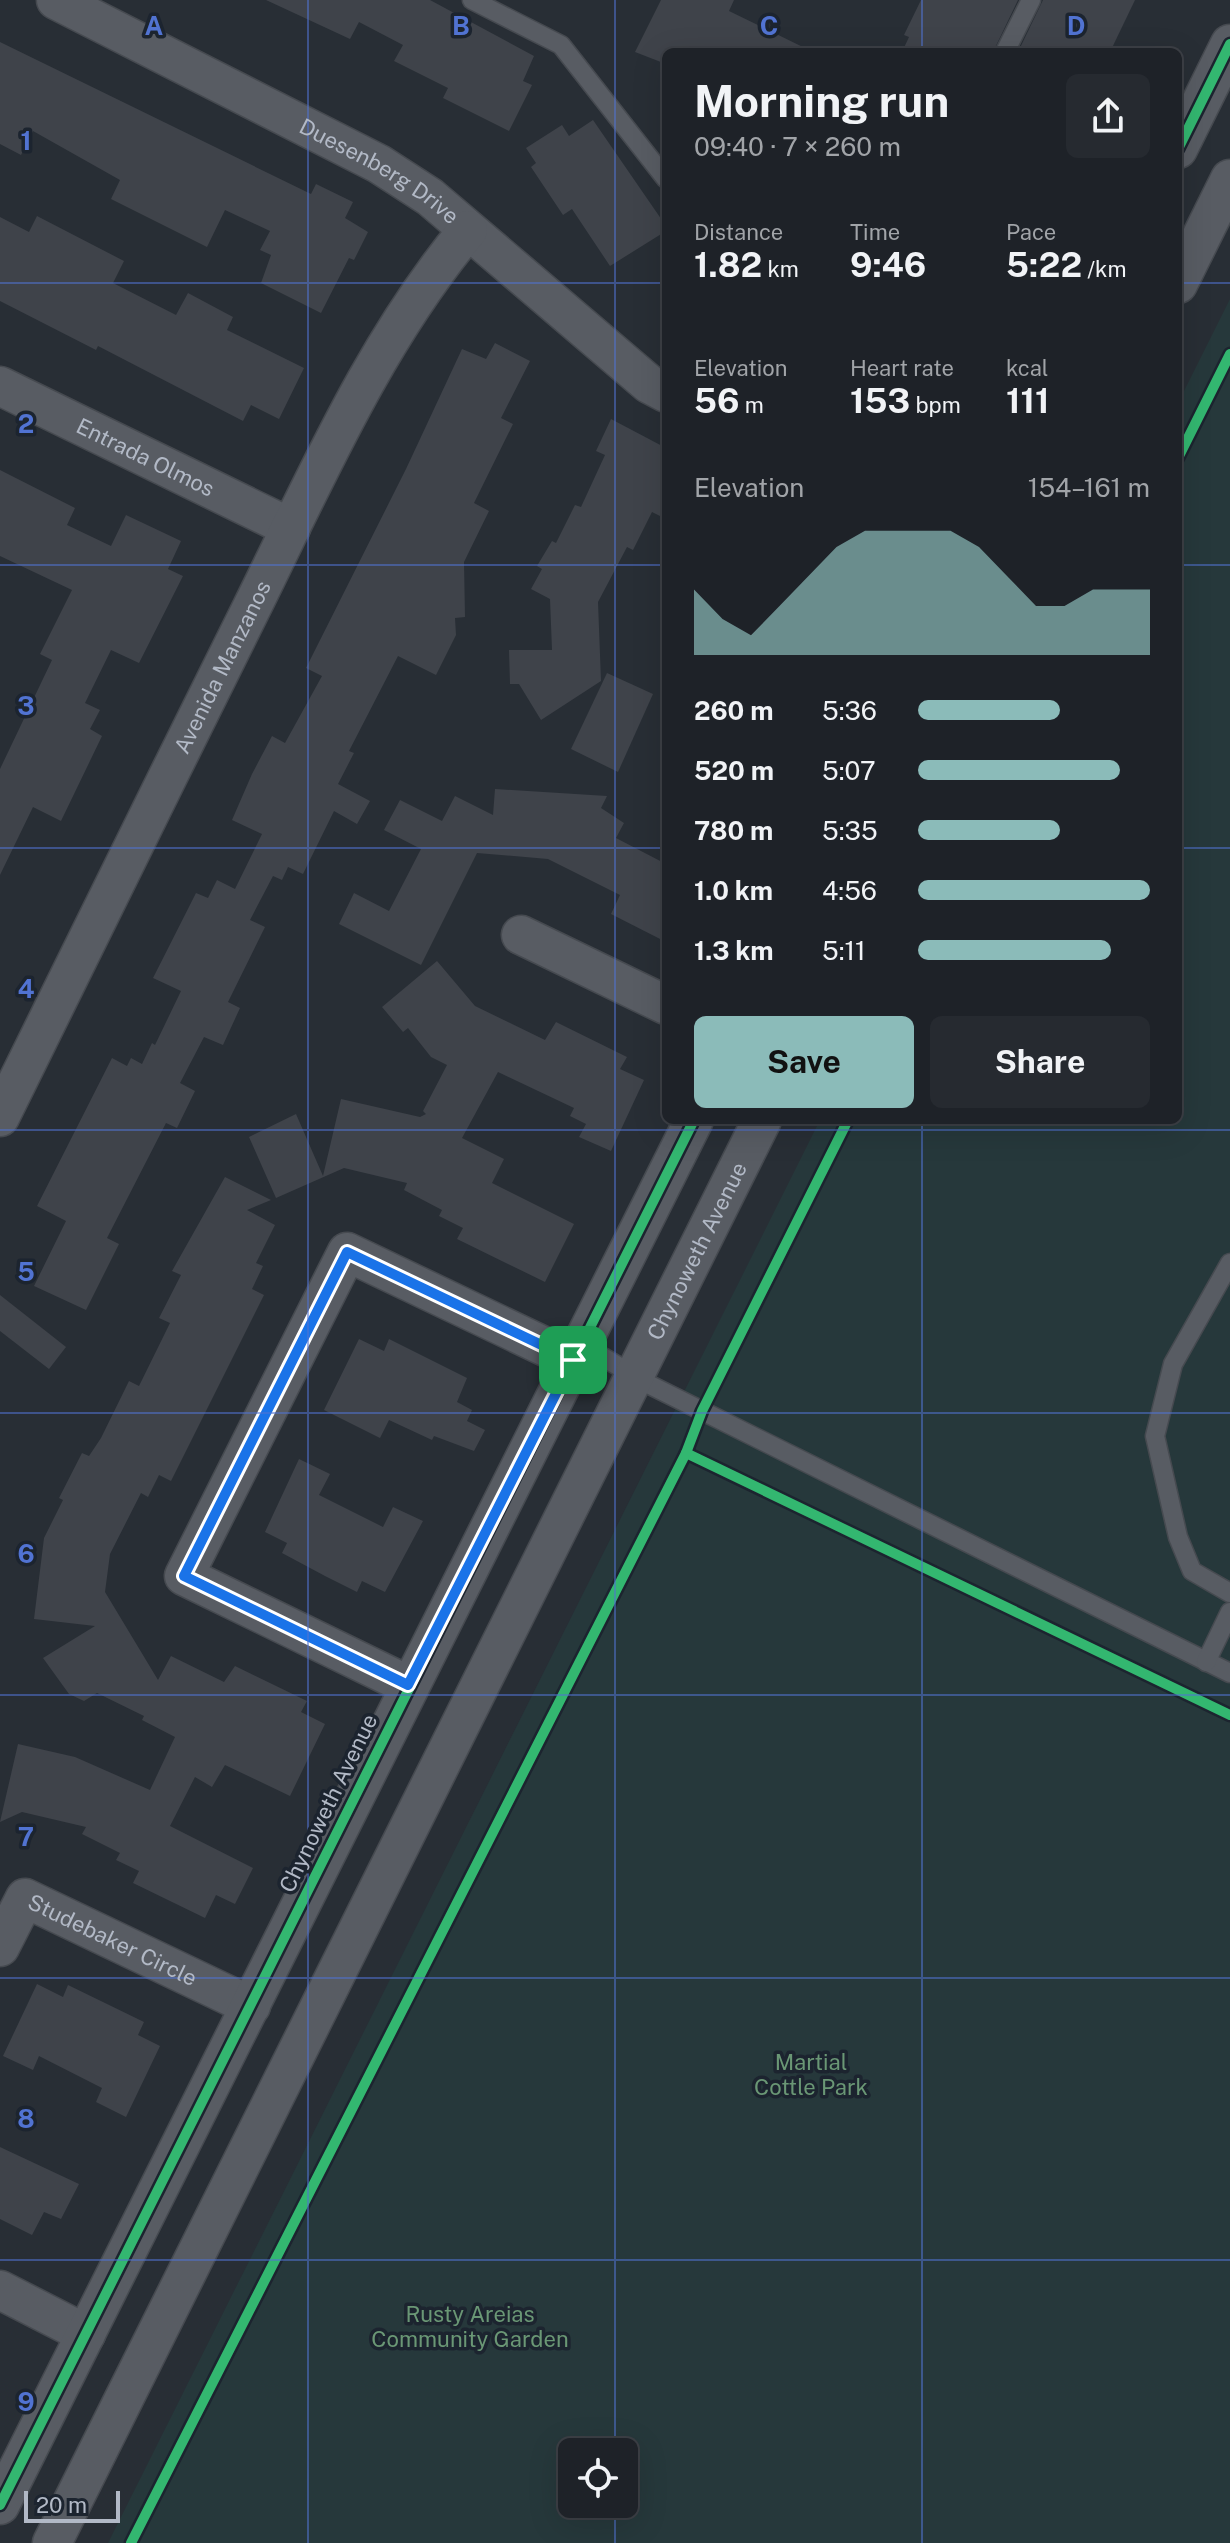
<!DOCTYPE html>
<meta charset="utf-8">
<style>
:root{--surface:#1e2228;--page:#262a30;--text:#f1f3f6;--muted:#a1a4a8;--line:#3c3f45;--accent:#8bbbb9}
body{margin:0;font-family:"Public Sans",sans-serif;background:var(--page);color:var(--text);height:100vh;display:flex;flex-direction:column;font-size:30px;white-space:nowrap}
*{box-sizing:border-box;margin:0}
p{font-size:26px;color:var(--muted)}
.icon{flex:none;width:44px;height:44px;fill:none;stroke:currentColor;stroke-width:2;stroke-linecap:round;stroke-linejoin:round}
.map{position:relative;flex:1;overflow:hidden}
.panel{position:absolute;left:662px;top:48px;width:520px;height:1076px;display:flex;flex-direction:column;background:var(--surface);border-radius:12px;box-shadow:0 8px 32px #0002,0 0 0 2px var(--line)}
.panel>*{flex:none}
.controls{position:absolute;left:558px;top:2438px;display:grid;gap:16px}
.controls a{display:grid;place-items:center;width:80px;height:80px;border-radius:12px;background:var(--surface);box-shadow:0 8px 32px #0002,0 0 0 2px var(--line);font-size:40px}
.scale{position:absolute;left:24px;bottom:20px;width:96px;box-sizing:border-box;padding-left:8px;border:4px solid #b2b9c6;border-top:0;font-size:22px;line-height:28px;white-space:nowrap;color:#b2b9c6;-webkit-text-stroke:6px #1c242f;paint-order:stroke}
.pin{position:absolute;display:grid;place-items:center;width:68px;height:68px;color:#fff;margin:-34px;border-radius:16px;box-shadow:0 4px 12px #0006}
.round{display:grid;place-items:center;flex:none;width:84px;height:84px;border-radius:12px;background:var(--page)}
.overview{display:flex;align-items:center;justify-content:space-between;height:136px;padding:0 32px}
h1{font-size:44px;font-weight:700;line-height:60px}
.stats{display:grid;grid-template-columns:repeat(3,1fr);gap:12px;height:136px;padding:8px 32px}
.stats div{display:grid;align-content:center}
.stats b{font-size:34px;font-weight:700}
.stats small{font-size:22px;font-weight:400}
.stats p{font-size:22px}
.chart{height:224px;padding:16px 32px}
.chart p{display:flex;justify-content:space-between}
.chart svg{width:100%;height:144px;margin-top:8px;fill:var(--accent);opacity:.7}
.action{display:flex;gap:16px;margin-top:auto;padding:16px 32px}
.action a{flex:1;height:92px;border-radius:12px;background:var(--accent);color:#111;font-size:32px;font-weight:700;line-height:92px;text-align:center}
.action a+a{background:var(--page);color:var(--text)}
ul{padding:0 32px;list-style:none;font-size:26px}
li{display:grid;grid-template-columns:128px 96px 1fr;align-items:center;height:60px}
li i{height:20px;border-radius:10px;background:var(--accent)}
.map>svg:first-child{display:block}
</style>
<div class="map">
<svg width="1230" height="2543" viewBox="0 0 1230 2543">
<rect width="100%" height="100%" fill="#282e35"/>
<path fill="#26383b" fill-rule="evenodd" d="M1230 299V2543H108L820 1120H1178V403ZM572 2452H624V2504H572Z"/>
<g fill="#3f434a">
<polygon points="266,0 430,0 534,56 523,81 532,85 509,131 443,98 448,88 394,61 403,45 359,22 350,39"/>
<polygon points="661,0 734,0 729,11 813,52 666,52 666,64 635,52"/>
<polygon points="921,0 1018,0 993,52 902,52 909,37 904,35"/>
<polygon points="1043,0 1135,0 1110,52 1018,52"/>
<polygon points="0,42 311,194 316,184 353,202 345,218 368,232 354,260 349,258 321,313 261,283 271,255 260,250 270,231 225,210 207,247 111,199 120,180 33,131 21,155 0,144"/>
<polygon points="593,120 666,226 666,231 610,266 572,209 563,215 531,167 536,163 526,148 562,125 569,136"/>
<polygon points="37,216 124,261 113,283 176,315 188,293 233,317 227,330 304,368 279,419 251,405 243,421 98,346 96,350 0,301 0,217 29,232"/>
<polygon points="495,343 530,361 501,418 513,424 474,503 489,511 464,562 465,617 455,618 456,635 436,675 398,656 349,751 354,753 338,784 370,801 357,824 334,811 303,874 288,867 282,880 273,876 250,920 265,927 228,1002 240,1008 223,1045 204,1037 180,1083 195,1091 177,1128 166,1123 107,1238 119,1244 86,1310 34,1286 66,1221 37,1206 112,1058 127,1066 131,1058 142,1064 152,1043 155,1045 181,991 153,978 196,893 208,898 217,880 235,889 262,834 232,820 252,774 272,736 285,743 322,676 306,668 406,469 462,349 486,359"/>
<polygon points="611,419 666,448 666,519 652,512 633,550 627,547 598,602 601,681 541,720 519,684 510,684 509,650 552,650 550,599 531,589 542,569 537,566 552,541 556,543 575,505 581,507 605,455 596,451"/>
<polygon points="0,470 75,508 67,525 111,546 126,515 181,541 168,569 183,576 139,663 111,650 85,703 100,710 90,729 102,736 61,821 33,807 0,875 0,769 52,660 40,654 72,590 0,556"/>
<polygon points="607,673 653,694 618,772 571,749"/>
<polygon points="495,789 607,796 601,808 624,823 616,838 666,864 666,942 611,914 620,895 548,859 477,853 421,965 339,924 354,893 389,911 421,849 384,830 400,800 442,821 455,796 493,815"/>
<polygon points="437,961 475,1006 545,1040 556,1022 627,1057 620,1069 644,1080 611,1151 579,1137 586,1124 570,1116 574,1108 498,1072 462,1138 504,1159 492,1183 574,1224 545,1282 457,1239 463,1228 439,1216 442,1210 404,1190 407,1183 344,1168 276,1198 249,1137 296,1114 323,1176 341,1099 420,1117 426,1114 423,1111 447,1065 431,1057 408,1028 403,1032 382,1007"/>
<polygon points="225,1177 271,1200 247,1210 275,1225 256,1263 263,1266 252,1289 264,1295 171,1481 159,1475 148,1497 141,1493 110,1554 105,1592 158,1680 171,1656 224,1682 235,1666 307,1701 301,1712 325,1724 290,1796 225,1765 212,1787 195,1777 170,1826 253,1868 235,1904 216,1895 205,1918 133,1883 139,1871 116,1860 120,1853 82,1834 86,1827 22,1812 0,1822 18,1744 75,1757 150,1790 175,1737 142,1720 144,1716 97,1693 84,1701 69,1694 43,1658 95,1626 34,1619 44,1538 63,1500 59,1498 82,1453 89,1456 101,1438 129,1381 139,1386 170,1323 159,1318 181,1275 172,1271"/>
<polygon points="0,1295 66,1347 49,1369 0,1331"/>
<polygon points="359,1339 384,1351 389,1339 467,1378 457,1402 472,1410 467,1421 485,1430 474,1451 434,1436 432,1440 389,1420 380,1438 324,1410"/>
<polygon points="299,1459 330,1474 319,1495 383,1527 393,1507 423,1521 385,1592 362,1581 357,1592 325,1576 282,1553 287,1543 265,1532"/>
<polygon points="37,1984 63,1997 68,1985 144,2022 138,2035 160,2046 126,2117 96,2102 102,2088 39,2056 33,2070 3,2056"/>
<polygon points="0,2147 79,2184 61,2219 44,2212 32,2235 0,2219"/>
</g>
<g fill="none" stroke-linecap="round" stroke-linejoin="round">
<g stroke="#464a50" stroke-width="21">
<g id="lane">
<polyline points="472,0 561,45 666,179"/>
<polyline points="1005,52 1031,0"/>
<polyline points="1230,1263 1173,1364 1155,1436 1178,1537 1192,1571 1230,1593"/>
<polyline points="573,1360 603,1357 648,1384 1230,1673"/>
<polyline points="1206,1662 1230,1612"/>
</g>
</g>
<g stroke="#464a50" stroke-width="41">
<g id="street">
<path id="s1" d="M56 0 379 164 430 197 649 384 666 393"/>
<polyline points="1178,149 1230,44"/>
<polyline points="1178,284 1230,179"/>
<path id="s2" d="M0 386 291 528"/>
<polyline points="521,935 666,1005"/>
<path id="s3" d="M0 1117C83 946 168 777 252 607 316 478 375 341 468 230"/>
<polyline points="408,1685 184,1576 347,1252 573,1360"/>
<path id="s4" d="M0 1947 25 1898 251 2006"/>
<polyline points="0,2290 86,2334"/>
<polyline points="0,2505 694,1120"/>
<path id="s5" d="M52 2543 762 1120"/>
</g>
</g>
<use href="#lane" stroke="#585c63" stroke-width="18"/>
<use href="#street" stroke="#585c63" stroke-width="38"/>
<g stroke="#1c242f" stroke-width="15">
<g id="cycleway">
<polyline points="1178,149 1230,44"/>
<polyline points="1178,458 1230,354"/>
<polyline points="686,1453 1230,1715"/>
<polyline points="0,2505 694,1120"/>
<polyline points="131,2543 686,1453 702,1411 848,1120"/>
</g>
</g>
<use href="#cycleway" stroke="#33b770" stroke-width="10"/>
</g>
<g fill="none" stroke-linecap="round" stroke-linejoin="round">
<g stroke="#fff" stroke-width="16">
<polygon id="route" points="347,1252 573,1360 408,1685 184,1576"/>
</g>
<use href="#route" stroke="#1a73e8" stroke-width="10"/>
</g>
<path fill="none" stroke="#5173d2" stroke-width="2" stroke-opacity="0.55" d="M308 0V2543M615 0V2452M922 0V52M0 283H666M1178 283H1230M0 565H666M1178 565H1230M0 848H666M1178 848H1230M922 1120V2543M0 1130H1230M0 1413H1230M0 1695H1230M0 1978H1230M0 2260H1230M615 2504V2543"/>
<g text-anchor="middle" stroke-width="7" stroke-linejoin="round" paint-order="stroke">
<g font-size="22" fill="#b2b9c6" stroke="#1c242f">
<text dy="8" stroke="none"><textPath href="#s1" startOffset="366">Duesenberg Drive</textPath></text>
<text dy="8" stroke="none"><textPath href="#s2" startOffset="162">Entrada Olmos</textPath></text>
<text dy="8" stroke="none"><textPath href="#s3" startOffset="502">Avenida Manzanos</textPath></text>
<text dy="8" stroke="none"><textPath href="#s5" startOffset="1444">Chynoweth Avenue</textPath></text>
<text transform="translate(328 1803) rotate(-64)" y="8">Chynoweth Avenue</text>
<text dy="8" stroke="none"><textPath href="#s4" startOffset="152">Studebaker Circle</textPath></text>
</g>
<g font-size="22" fill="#6a9775" stroke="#1c242f">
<text x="811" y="2070">Martial<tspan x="811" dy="25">Cottle Park</tspan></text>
<text x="470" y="2322">Rusty Areias<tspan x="470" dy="25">Community Garden</tspan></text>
</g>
</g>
<g font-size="26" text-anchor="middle" font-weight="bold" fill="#5173d2" stroke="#1c242f" stroke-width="7" stroke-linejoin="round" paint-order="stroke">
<text x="154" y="35">A</text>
<text x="461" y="35">B</text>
<text x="769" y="35">C</text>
<text x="1076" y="35">D</text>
<text x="26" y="150">1</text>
<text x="26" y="433">2</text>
<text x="26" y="715">3</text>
<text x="26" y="998">4</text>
<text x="26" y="1281">5</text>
<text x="26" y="1563">6</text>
<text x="26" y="1846">7</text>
<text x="26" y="2128">8</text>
<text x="26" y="2411">9</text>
</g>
</svg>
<div class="controls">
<a><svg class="icon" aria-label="locate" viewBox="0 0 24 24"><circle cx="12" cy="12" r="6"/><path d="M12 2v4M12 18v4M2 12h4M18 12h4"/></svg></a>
</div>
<div class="scale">20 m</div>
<div class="pin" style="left:573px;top:1360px;background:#1e9e55"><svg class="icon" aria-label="arrive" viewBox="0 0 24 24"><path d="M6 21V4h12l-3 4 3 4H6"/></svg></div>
<section class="panel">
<div class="overview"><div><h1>Morning run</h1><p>09:40 · 7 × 260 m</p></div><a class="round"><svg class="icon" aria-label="share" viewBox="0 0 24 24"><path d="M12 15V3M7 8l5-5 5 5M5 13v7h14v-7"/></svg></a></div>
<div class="stats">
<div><p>Distance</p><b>1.82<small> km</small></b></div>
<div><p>Time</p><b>9:46</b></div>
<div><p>Pace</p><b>5:22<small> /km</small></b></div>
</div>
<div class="stats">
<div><p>Elevation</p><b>56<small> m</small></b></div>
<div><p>Heart rate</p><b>153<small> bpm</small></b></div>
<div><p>kcal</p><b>111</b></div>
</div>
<div class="chart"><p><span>Elevation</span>154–161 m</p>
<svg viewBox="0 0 160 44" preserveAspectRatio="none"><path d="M0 44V24L10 33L20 38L30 29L40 20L50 11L60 6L70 6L80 6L90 6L100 11L110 20L120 29L130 29L140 24L150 24L160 24V44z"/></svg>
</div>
<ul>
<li><b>260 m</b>5:36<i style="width:61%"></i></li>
<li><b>520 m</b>5:07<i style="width:87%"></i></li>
<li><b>780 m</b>5:35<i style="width:61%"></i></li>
<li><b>1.0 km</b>4:56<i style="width:100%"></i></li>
<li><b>1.3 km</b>5:11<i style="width:83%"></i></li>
</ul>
<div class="action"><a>Save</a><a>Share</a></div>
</section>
</div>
